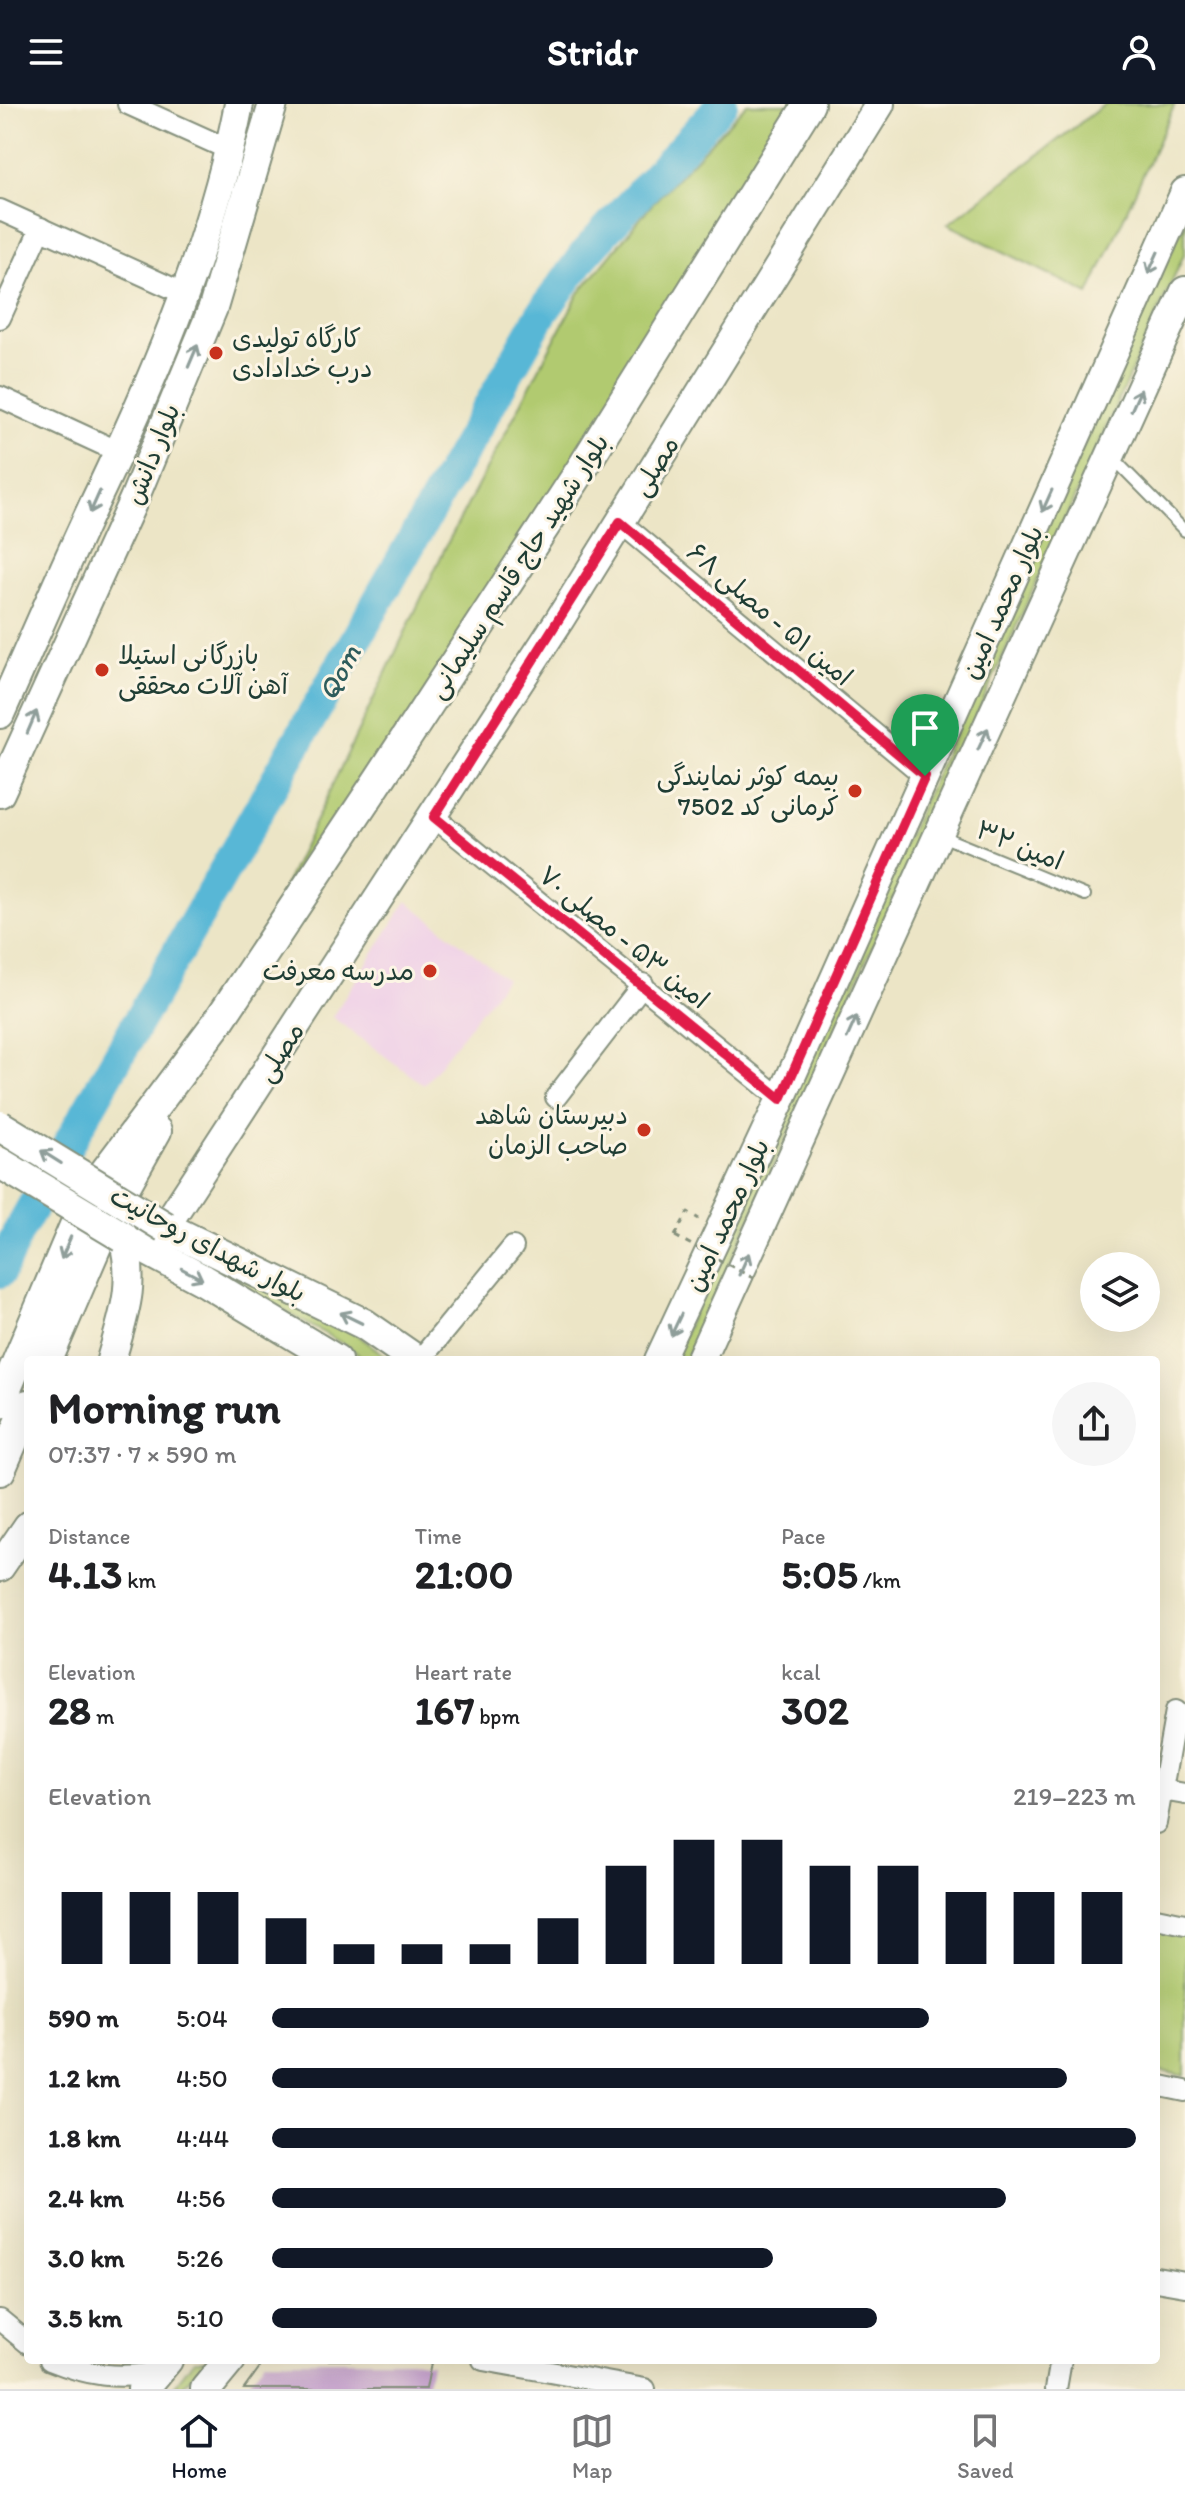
<!DOCTYPE html>
<meta charset="utf-8">
<style>
:root{--surface:#fff;--page:#f6f6f6;--text:#202124;--muted:#757577;--line:#e0e0e0;--accent:#111827}
body{margin:0;font-family:Itim,"Playpen Sans Arabic",sans-serif;background:var(--page);color:var(--text);height:100vh;display:flex;flex-direction:column;font-size:30px;white-space:nowrap}
*{box-sizing:border-box;margin:0}
p{font-size:26px;color:var(--muted)}
.icon{flex:none;width:44px;height:44px;fill:none;stroke:currentColor;stroke-width:2;stroke-linecap:round;stroke-linejoin:round}
.map{position:relative;flex:1;overflow:hidden}
.drawer{position:absolute;left:24px;top:1252px;width:1136px;height:1008px;display:flex;flex-direction:column;background:var(--surface);border-radius:8px;box-shadow:0 8px 32px #0002}
.drawer>*{flex:none}
.controls{position:absolute;left:1080px;top:1148px;display:grid;gap:16px}
.controls a{display:grid;place-items:center;width:80px;height:80px;border-radius:50%;background:var(--surface);box-shadow:0 8px 32px #0002;font-size:40px}
.pin{position:absolute;display:grid;place-items:center;width:68px;height:68px;color:#fff;margin:-82px -34px;border-radius:50% 50% 50% 0;rotate:-45deg;box-shadow:0 0 8px #0007}
.pin .icon{rotate:45deg}
.round{display:grid;place-items:center;flex:none;width:84px;height:84px;border-radius:42px;background:var(--page)}
.summary{display:flex;align-items:center;justify-content:space-between;height:136px;padding:0 24px}
h1{font-size:44px;font-weight:700;line-height:60px}
.stats{display:grid;grid-template-columns:repeat(3,1fr);gap:12px;height:136px;padding:8px 24px}
.stats div{display:grid;align-content:center}
.stats b{font-size:40px;font-weight:700}
.stats small{font-size:22px;font-weight:400}
.stats p{font-size:22px}
.chart{height:224px;padding:16px 24px}
.chart p{display:flex;justify-content:space-between}
.chart svg{width:100%;height:144px;margin-top:8px;stroke:var(--accent);stroke-width:6}
ul{padding:0 24px;list-style:none;font-size:26px}
li{display:grid;grid-template-columns:128px 96px 1fr;align-items:center;height:60px}
li i{height:20px;border-radius:10px;background:var(--accent)}
header{display:flex;justify-content:space-between;align-items:center;height:104px;padding:0 24px;background:var(--accent);color:#fff;font-size:36px;font-weight:700}
.dock{display:flex;justify-content:space-around;align-items:center;height:112px;border-top:2px solid var(--line);background:var(--surface);font-size:22px;color:var(--muted)}
.dock a{display:grid;justify-items:center;gap:4px}
.dock .active{color:var(--accent)}
.map>svg:first-child{display:block}
</style>
<header><svg class="icon" aria-label="menu" viewBox="0 0 24 24"><path d="M4 6h16M4 12h16M4 18h16"/></svg>Stridr<svg class="icon" aria-label="person" viewBox="0 0 24 24"><circle cx="12" cy="8" r="4"/><path d="M4 21q1-7 8-7t8 7"/></svg></header>
<div class="map">
<svg width="1185" height="2285" viewBox="0 0 1185 2285">
<rect width="100%" height="100%" fill="#fcf5e5"/>
<filter id="ink" filterUnits="userSpaceOnUse"><feTurbulence type="fractalNoise" baseFrequency=".0125" numOctaves="2"/><feDisplacementMap in="SourceGraphic" scale="16" xChannelSelector="R" yChannelSelector="G"/><feConvolveMatrix kernelMatrix="1 2 1 2 8 2 1 2 1" color-interpolation-filters="sRGB"/></filter>
<filter id="wash" filterUnits="userSpaceOnUse"><feTurbulence type="fractalNoise" baseFrequency=".006" numOctaves="4" result="noise"/><feDisplacementMap in="SourceGraphic" scale="32" xChannelSelector="R" yChannelSelector="G"/><feGaussianBlur stdDeviation="1.8" result="paint"/><feColorMatrix in="noise" values="0 0 0 0 0 0 0 0 0 0 0 0 0 0 0 0 0 1.4 0 .05"/><feComposite in="paint" operator="in"/></filter>
<g filter="url(#wash)">
<rect width="100%" height="100%" fill="#ece5c6"/>
<polygon fill="#efd0e7" points="407,797 506,875 424,981 332,913"/>
<g fill="#b1ca6f" stroke="#688452" stroke-width="2">
<polygon points="747,0 802,0 299,788 285,781 447,440 579,189 653,99"/>
<polygon points="1105,0 1175,0 1089,190 948,120"/>
<polygon points="1185,117 1185,148 686,1256 672,1256"/>
<polygon points="191,1147 356,1230 391,1256 366,1256 347,1242 215,1168"/>
<polygon points="1156,1825 1185,1830 1185,1972 1156,1966"/>
<polygon points="194,2256 206,2256 180,2285 172,2285"/>
</g>
<g fill="none" stroke-linecap="round" stroke-linejoin="round">
<polyline stroke="#58b7d6" stroke-width="32" points="0,1168 18,1128 542,209 587,147 722,0"/>
</g>
<g id="blocks">
<polygon fill="#be94cb" points="265,2256 412,2256 431,2259 426,2285 244,2285"/>
</g>
</g>
<g filter="url(#ink)">
<use href="#blocks" fill-opacity="0" stroke="#86917d" stroke-width="2"/>
<g fill="none" stroke-linecap="round" stroke-linejoin="round">
<g stroke="#86917d" stroke-width="14">
<g id="service">
<polyline points="1113,354 1185,427"/>
<polyline points="939,731 1085,791"/>
</g>
</g>
<g stroke="#86917d" stroke-width="24">
<g id="minor">
<polyline points="128,0 230,46"/>
<polyline points="0,106 185,190"/>
<polyline points="0,214 41,124"/>
<polyline points="0,293 119,348"/>
<polyline points="620,418 925,672"/>
<polyline points="434,713 781,995"/>
<polyline points="556,993 643,880"/>
<polyline points="420,1256 513,1143"/>
<polyline points="1162,1686 1185,1690"/>
<polyline points="1156,1719 1176,1607"/>
<polyline points="1156,1814 1185,1820"/>
<polyline points="1156,1981 1185,1987"/>
<polyline points="0,2216 28,2239"/>
<path d="M50 2256C87 2271 118 2276 157 2268"/>
<polyline points="483,2256 645,2285"/>
<polyline points="1056,2285 1061,2256"/>
</g>
</g>
<g stroke="#86917d" stroke-width="28">
<polyline id="tertiary" points="1156,2175 1185,2180"/>
</g>
<g stroke="#86917d" stroke-width="32">
<g id="secondary">
<path d="M0 610C34 534 66 458 102 383 160 261 213 133 239 0"/>
<polyline points="0,689 134,395 213,204 273,0"/>
<polyline points="165,1123 560,515 880,0"/>
<path d="M111 1256C124 1210 136 1181 123 1133"/>
<polyline points="659,1256 781,995 1185,88"/>
<polyline points="700,1256 1185,187"/>
<polyline points="0,1463 28,1422"/>
</g>
</g>
<g stroke="#86917d" stroke-width="34">
<g id="primary">
<polyline points="165,1123 364,1220 416,1256"/>
<polyline points="123,1133 203,1176 336,1256"/>
<polyline points="47,1256 111,1107 156,1027"/>
<polyline points="0,1299 88,1091 218,918 380,674 581,366 809,0"/>
<polyline points="0,1366 28,1301"/>
<polyline points="143,2285 167,2256"/>
<polyline points="206,2285 230,2256"/>
</g>
</g>
<polyline stroke="#86917d" stroke-width="3" stroke-dasharray="6 6" stroke-linecap="butt" points="675,1132 688,1108 699,1115"/>
<use href="#service" stroke="#fff" stroke-width="10"/>
<use href="#minor" stroke="#fff" stroke-width="20"/>
<use href="#tertiary" stroke="#fff" stroke-width="24"/>
<use href="#secondary" stroke="#fff" stroke-width="28"/>
<use href="#primary" stroke="#fff" stroke-width="30"/>
<g stroke="#86917d" stroke-width="34" stroke-linecap="butt">
<g id="primary-bridge">
<polyline points="0,1022 165,1123"/>
<polyline points="0,1059 123,1133"/>
</g>
</g>
<polyline stroke="#86917d" stroke-width="3" stroke-dasharray="6 6" stroke-linecap="butt" points="675,1132 753,1174"/>
<use href="#primary-bridge" stroke="#fff" stroke-width="30"/>
</g>
<defs><path id="oneway-shaft" d="M-6 0H5M1.5-3L5.5 0L1.5 3" fill="none" stroke-width="1.6" stroke-linecap="round" stroke-linejoin="round" transform="scale(2)"/></defs>
<g stroke="#8f9e9a">
<use href="#oneway-shaft" transform="translate(1153 159) rotate(114)"/>
<use href="#oneway-shaft" transform="translate(193 252) rotate(-67)"/>
<use href="#oneway-shaft" transform="translate(1136 296) rotate(-66)"/>
<use href="#oneway-shaft" transform="translate(1047 397) rotate(114)"/>
<use href="#oneway-shaft" transform="translate(95 398) rotate(114)"/>
<use href="#oneway-shaft" transform="translate(32 618) rotate(-67)"/>
<use href="#oneway-shaft" transform="translate(983 635) rotate(-65)"/>
<use href="#oneway-shaft" transform="translate(852 923) rotate(-66)"/>
<use href="#oneway-shaft" transform="translate(51 1053) rotate(-148)"/>
<use href="#oneway-shaft" transform="translate(66 1144) rotate(113)"/>
<use href="#oneway-shaft" transform="translate(744 1160) rotate(-66)"/>
<use href="#oneway-shaft" transform="translate(192 1170) rotate(28)"/>
<use href="#oneway-shaft" transform="translate(351 1214) rotate(-154)"/>
<use href="#oneway-shaft" transform="translate(676 1221) rotate(115)"/>
</g>
</g>
<g fill="none" stroke-linecap="round" stroke-linejoin="round" filter="url(#ink)">
<g stroke="#fff" stroke-width="16">
<polygon id="route" points="620,418 925,672 781,995 434,713"/>
</g>
<use href="#route" stroke="#e11d48" stroke-width="10"/>
</g>
<g fill="#c8321e" stroke="#fcf5e5" stroke-width="3">
<circle cx="216" cy="249" r="8"/>
<circle cx="102" cy="566" r="8"/>
<circle cx="855" cy="687" r="8"/>
<circle cx="430" cy="867" r="8"/>
<circle cx="644" cy="1026" r="8"/>
</g>
<g text-anchor="middle" stroke-width="6" stroke-linejoin="round" paint-order="stroke">
<g font-size="26" fill="#1f3d34" stroke="#fcf5e5" text-anchor="end">
<text x="232" y="243" text-anchor="start">کارگاه تولیدی<tspan x="232" dy="30">درب خدادادی</tspan></text>
<text x="118" y="560" text-anchor="start">بازرگانی استیلا<tspan x="118" dy="30">آهن آلات محققی</tspan></text>
<text x="839" y="681">بیمه کوثر نمایندگی<tspan x="839" dy="30">کرمانی کد 7502</tspan></text>
<text x="414" y="876">مدرسه معرفت</text>
<text x="628" y="1020">دبیرستان شاهد<tspan x="628" dy="30">صاحب الزمان</tspan></text>
</g>
<g font-size="26" fill="#1f3d34" stroke="#fcf5e5">
<text transform="translate(152 350) rotate(-68)" y="9">بلوار دانش</text>
<text transform="translate(655 362) rotate(-58)" y="9">مصلی</text>
<text transform="translate(518 462) rotate(-57)" y="9">بلوار شهید حاج قاسم سلیمانی</text>
<text transform="translate(1002 498) rotate(-66)" y="9">بلوار محمد امین</text>
<text transform="translate(770 510) rotate(40)" y="9">امین ۵۱ - مصلی ۶۸</text>
<text transform="translate(1020 741) rotate(22)" y="9">امین ۳۲</text>
<text transform="translate(624 833) rotate(39)" y="9">امین ۵۳ - مصلی ۷۰</text>
<text transform="translate(280 948) rotate(-57)" y="9">مصلی</text>
<text transform="translate(727 1111) rotate(-65)" y="9">بلوار محمد امین</text>
<text transform="translate(208 1140) rotate(28)" y="9">بلوار شهدای روحانیت</text>
</g>
<g font-size="28" font-style="italic" fill="#2d5c5c" stroke="#fcf5e5">
<text transform="translate(339 568) rotate(-61)" y="10">Qom</text>
</g>
</g>
</svg>
<div class="controls">
<a><svg class="icon" aria-label="layers" viewBox="0 0 24 24"><path d="M12 4l9 5-9 5-9-5zM3 14l9 5 9-5"/></svg></a>
</div>
<div class="pin" style="left:925px;top:672px;background:#1e9e55"><svg class="icon" aria-label="arrive" viewBox="0 0 24 24"><path d="M6 21V4h12l-3 4 3 4H6"/></svg></div>
<section class="drawer">
<div class="summary"><div><h1>Morning run</h1><p>07:37 · 7 × 590 m</p></div><a class="round"><svg class="icon" aria-label="share" viewBox="0 0 24 24"><path d="M12 15V3M7 8l5-5 5 5M5 13v7h14v-7"/></svg></a></div>
<div class="stats">
<div><p>Distance</p><b>4.13<small> km</small></b></div>
<div><p>Time</p><b>21:00</b></div>
<div><p>Pace</p><b>5:05<small> /km</small></b></div>
</div>
<div class="stats">
<div><p>Elevation</p><b>28<small> m</small></b></div>
<div><p>Heart rate</p><b>167<small> bpm</small></b></div>
<div><p>kcal</p><b>302</b></div>
</div>
<div class="chart"><p><span>Elevation</span>219–223 m</p>
<svg viewBox="0 0 160 44" preserveAspectRatio="none"><path d="M5 44V22M15 44V22M25 44V22M35 44V30M45 44V38M55 44V38M65 44V38M75 44V30M85 44V14M95 44V6M105 44V6M115 44V14M125 44V14M135 44V22M145 44V22M155 44V22"/></svg>
</div>
<ul>
<li><b>590 m</b>5:04<i style="width:76%"></i></li>
<li><b>1.2 km</b>4:50<i style="width:92%"></i></li>
<li><b>1.8 km</b>4:44<i style="width:100%"></i></li>
<li><b>2.4 km</b>4:56<i style="width:85%"></i></li>
<li><b>3.0 km</b>5:26<i style="width:58%"></i></li>
<li><b>3.5 km</b>5:10<i style="width:70%"></i></li>
</ul>
</section>
</div>
<nav class="dock">
<a class="active"><svg class="icon" aria-label="home" viewBox="0 0 24 24"><path d="M3 11l9-7 9 7M6 9v11h12V9"/></svg>Home</a>
<a><svg class="icon" aria-label="map" viewBox="0 0 24 24"><path d="M3 6l6-2 6 2 6-2v14l-6 2-6-2-6 2zM9 4v14M15 6v14"/></svg>Map</a>
<a><svg class="icon" aria-label="saved" viewBox="0 0 24 24"><path d="M7 4h10v16l-5-4-5 4z"/></svg>Saved</a>
</nav>
